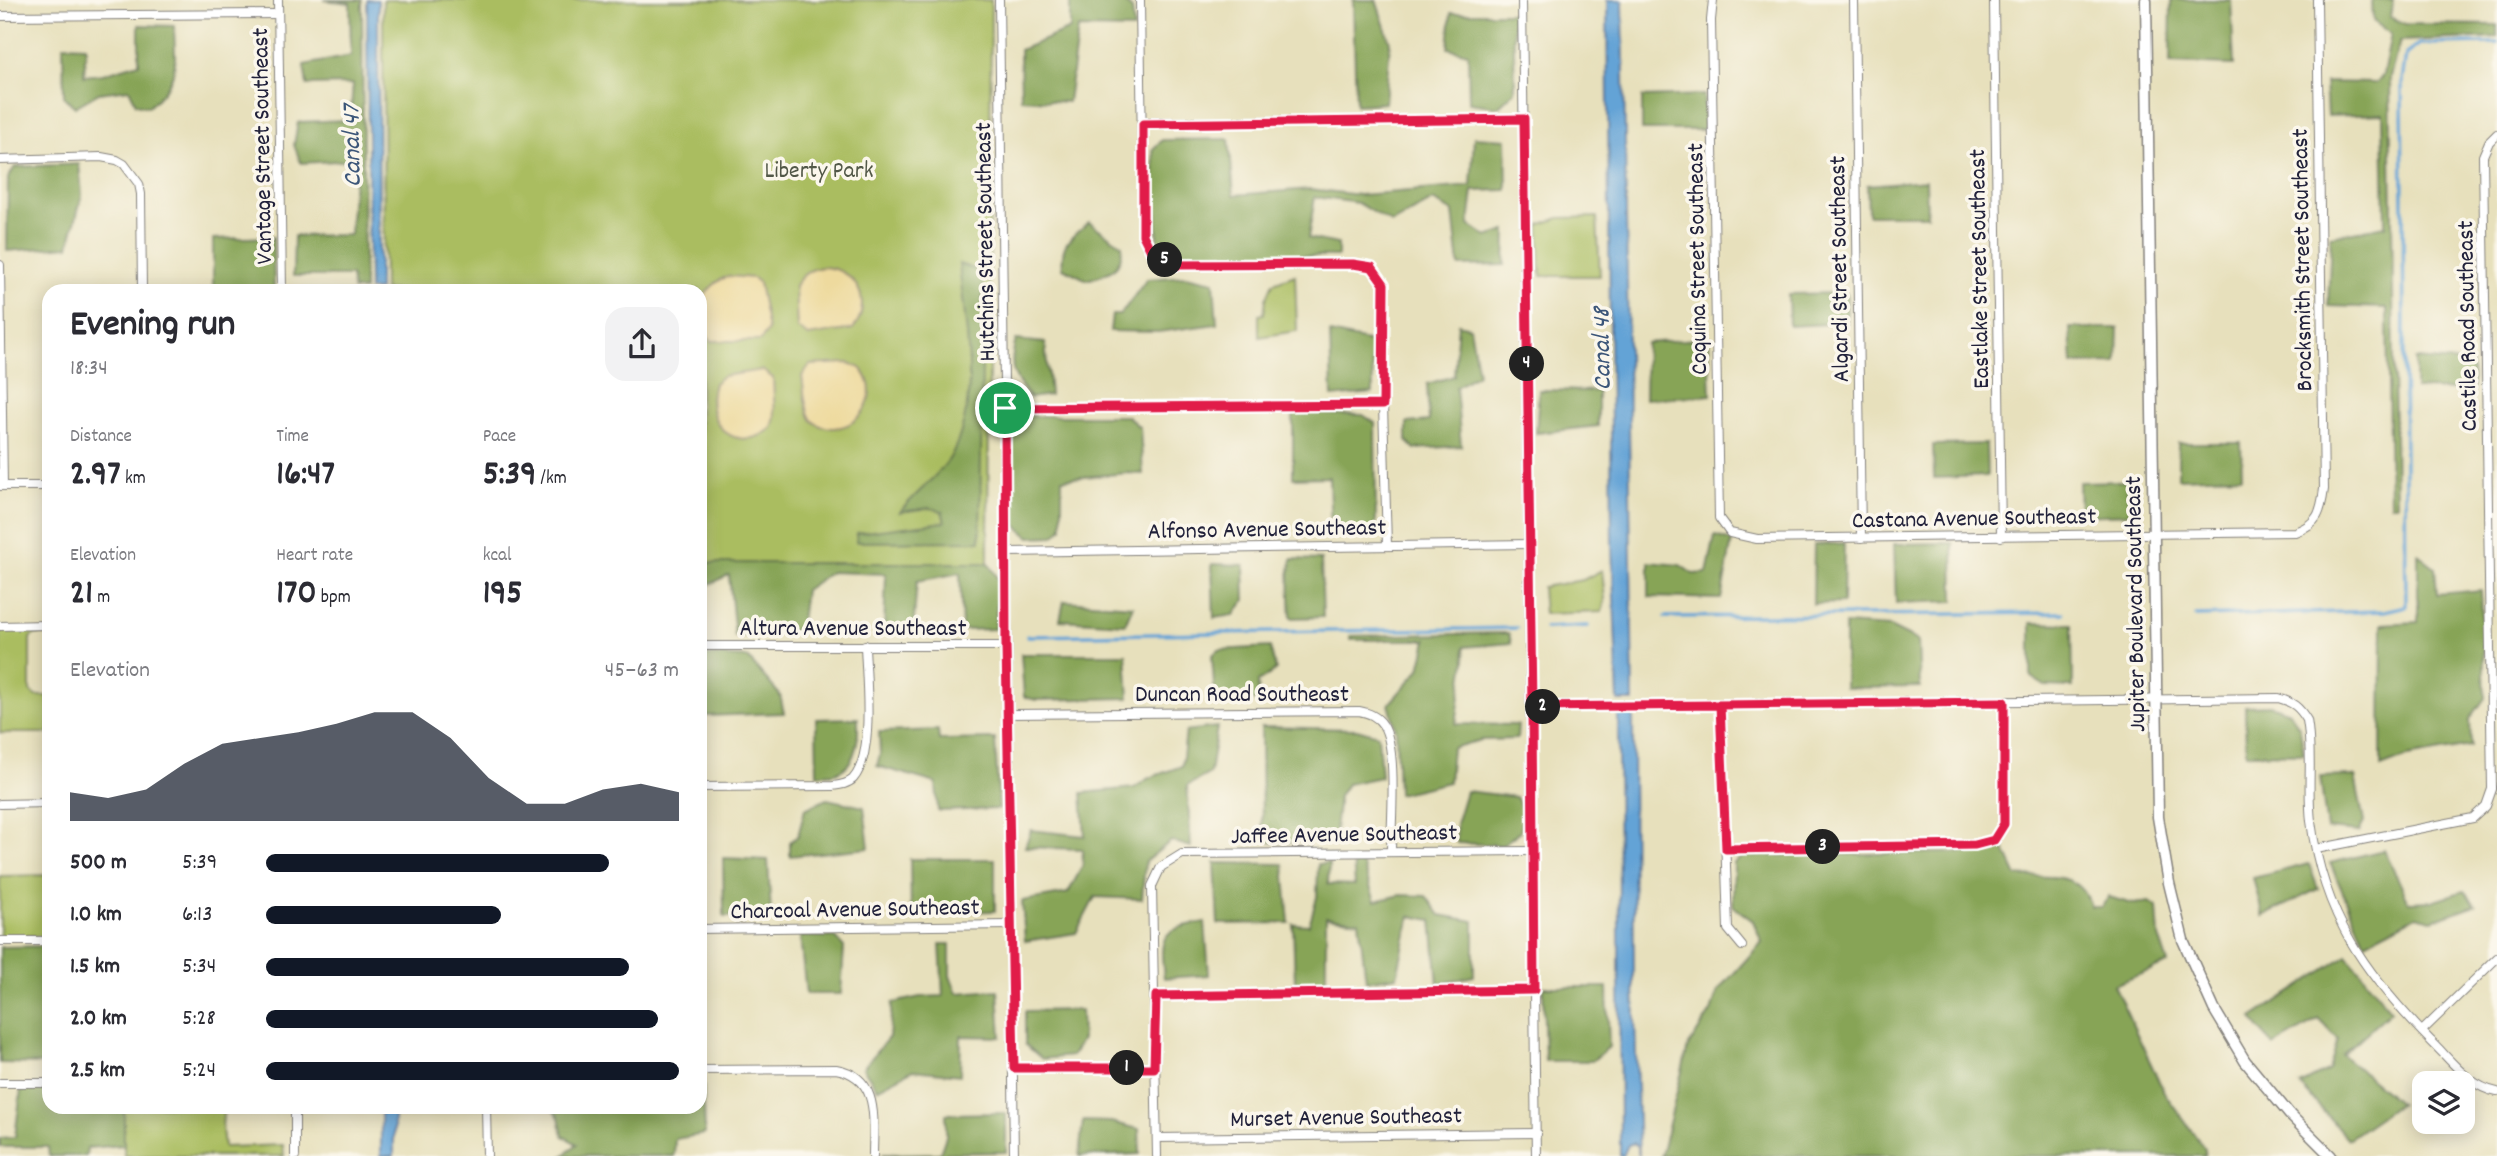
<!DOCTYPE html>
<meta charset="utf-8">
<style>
:root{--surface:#fff;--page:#f2f2f3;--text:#2b2b33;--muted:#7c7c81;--accent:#111827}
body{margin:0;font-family:Dekko,sans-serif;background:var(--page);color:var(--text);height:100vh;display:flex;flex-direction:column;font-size:26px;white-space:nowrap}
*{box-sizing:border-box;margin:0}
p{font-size:23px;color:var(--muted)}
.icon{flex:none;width:38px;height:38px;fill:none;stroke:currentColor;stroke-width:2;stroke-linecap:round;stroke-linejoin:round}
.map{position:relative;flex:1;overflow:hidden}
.panel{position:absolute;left:42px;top:284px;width:665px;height:830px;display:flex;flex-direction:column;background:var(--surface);border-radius:21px;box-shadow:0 4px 18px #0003}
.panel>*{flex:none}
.fabs{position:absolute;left:2412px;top:1071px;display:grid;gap:14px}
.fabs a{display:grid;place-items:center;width:63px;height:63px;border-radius:14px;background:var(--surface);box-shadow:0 4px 18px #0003;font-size:35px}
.pin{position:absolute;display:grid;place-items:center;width:60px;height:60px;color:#fff;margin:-30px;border:4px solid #fff;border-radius:50%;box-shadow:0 2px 7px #0007}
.km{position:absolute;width:35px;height:35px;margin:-18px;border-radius:50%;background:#222;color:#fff;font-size:19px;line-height:35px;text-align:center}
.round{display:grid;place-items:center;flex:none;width:74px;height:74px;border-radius:21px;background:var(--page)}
.overview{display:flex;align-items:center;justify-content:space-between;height:119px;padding:0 28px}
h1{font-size:38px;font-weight:700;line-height:52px}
.figures{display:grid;grid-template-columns:repeat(3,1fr);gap:10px;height:119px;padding:7px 28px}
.figures div{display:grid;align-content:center}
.figures b{font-size:35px;font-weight:700}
.figures small{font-size:19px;font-weight:400}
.figures p{font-size:19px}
.chart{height:196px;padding:14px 28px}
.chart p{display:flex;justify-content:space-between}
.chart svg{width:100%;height:126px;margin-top:7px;fill:var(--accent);opacity:.7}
ul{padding:0 28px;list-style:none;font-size:23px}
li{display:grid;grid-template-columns:112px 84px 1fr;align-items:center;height:52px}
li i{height:18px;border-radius:9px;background:var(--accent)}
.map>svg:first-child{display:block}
</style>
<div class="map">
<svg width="2497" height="1156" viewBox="0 0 2497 1156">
<rect width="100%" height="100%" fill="#fbf7ec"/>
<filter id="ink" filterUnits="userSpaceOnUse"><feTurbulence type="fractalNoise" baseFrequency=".0143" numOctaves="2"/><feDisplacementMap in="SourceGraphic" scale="14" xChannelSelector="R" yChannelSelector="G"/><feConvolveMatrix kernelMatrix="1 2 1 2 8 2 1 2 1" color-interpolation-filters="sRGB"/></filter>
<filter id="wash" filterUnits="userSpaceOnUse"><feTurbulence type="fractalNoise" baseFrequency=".00686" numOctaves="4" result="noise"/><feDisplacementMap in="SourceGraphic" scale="28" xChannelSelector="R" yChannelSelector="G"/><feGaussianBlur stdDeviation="1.57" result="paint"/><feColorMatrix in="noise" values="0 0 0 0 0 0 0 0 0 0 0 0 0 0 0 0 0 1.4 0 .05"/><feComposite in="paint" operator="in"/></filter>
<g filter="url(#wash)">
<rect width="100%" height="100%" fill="#e7e0bc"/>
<g fill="#aabd61" stroke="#66704e" stroke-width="2">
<polygon points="383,0 991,0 988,563 700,569 700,290 384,290"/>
<polygon points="1597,217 1600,276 1541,276 1539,225 1559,218"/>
<polygon points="1295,275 1297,331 1259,337 1259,315 1264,314 1266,299 1273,283"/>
<polygon points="1602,570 1605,600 1602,612 1544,614 1542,587 1583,580"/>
<polygon points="0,631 49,631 49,634 35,634 30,638 30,691 35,696 49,696 49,733 0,733"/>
<polygon points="49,875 49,936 0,936 0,876"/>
<polygon points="124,1106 224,1106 222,1127 224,1147 283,1145 284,1156 124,1156"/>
</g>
<g fill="#87a457" stroke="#546349" stroke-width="2">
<polygon points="324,0 362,0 364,290 353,290 351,276 293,276 294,236 350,235 355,160 301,163 294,145 298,122 350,120 353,84 307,85 304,65 351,56 350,3"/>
<polygon points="1070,0 1122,0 1132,9 1134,29 1078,28 1068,102 1021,99 1020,50 1070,29"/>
<polygon points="1353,0 1376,0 1390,42 1385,103 1356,105"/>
<polygon points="2171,0 2231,0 2234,65 2170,63"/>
<polygon points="2372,0 2393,0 2390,17 2405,24 2497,25 2497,37 2400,41 2390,77 2396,505 2390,505 2387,308 2328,306 2331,236 2385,226 2383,114 2327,116 2325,82 2376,83 2383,75 2391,34 2373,21"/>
<polygon points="1451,13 1513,13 1515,91 1498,107 1469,103 1468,53 1448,48"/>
<path d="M139 25 174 26C175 65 181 79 148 107L136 104 129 89 99 93 75 107 64 97 63 45 86 46 84 76 103 74 139 63Z"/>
<polygon points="1704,95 1704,130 1642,130 1642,97"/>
<polygon points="1474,137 1506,139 1507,190 1473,191 1469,225 1487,237 1506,231 1505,265 1459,266 1453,212 1433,201 1392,223 1358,203 1315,197 1308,238 1338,244 1338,256 1179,255 1158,245 1153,149 1162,140 1229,139 1234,195 1310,189 1360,195 1471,186"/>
<polygon points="79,164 82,195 69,246 7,251 8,178 15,167"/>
<polygon points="1926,180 1927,215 1868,215 1867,185"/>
<path d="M1089 222 1122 245C1122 271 1109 273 1087 280L1063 268C1060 242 1071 238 1089 222Z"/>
<polygon points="273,237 274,290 213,290 213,239"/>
<path d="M959 264 983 272 980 541 856 542 857 533 945 522 942 511 930 508 900 512C914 494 941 474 951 456 982 397 965 327 959 264Z"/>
<polygon points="1186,276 1214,282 1217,324 1158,332 1110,331 1112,315 1120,315 1147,279"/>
<polygon points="1847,293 1847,323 1789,326 1788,294"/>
<polygon points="1458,324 1470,327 1478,374 1456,387 1461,446 1415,449 1407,441 1407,423 1429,421 1427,384 1454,376"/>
<polygon points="2070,328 2118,328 2117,363 2072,364"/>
<polygon points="1330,333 1372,342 1373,393 1332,397"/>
<polygon points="1709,338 1711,395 1645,399 1646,343"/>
<path d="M1016 340 1045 343 1050 395 1030 398C1013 377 1008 367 1016 340Z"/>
<polygon points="2415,359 2472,363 2473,390 2415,389"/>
<polygon points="1539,390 1598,391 1598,426 1536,433"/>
<polygon points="1293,413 1363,415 1375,423 1376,529 1365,537 1331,534 1329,477 1293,478"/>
<polygon points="1031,416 1128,416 1140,428 1143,474 1128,473 1062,479 1062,528 1054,536 1030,537 1015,525 1012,422"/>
<polygon points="2178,443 2241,443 2242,476 2178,478"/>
<polygon points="1986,444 1987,476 1934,478 1933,445"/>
<polygon points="2126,481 2130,514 2080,516 2079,482"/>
<polygon points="1715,536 1732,541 1721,599 1649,597 1649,562 1680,565 1693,574 1707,573"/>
<polygon points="1844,543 1843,603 1813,604 1814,545"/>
<polygon points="1953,543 1954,601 1896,603 1894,544"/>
<polygon points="2418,554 2435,567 2437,594 2481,590 2485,698 2470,719 2471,746 2407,757 2381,767 2382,624 2418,622"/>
<polygon points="1292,559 1321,560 1323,617 1291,618 1289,576"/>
<polygon points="700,563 988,563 999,580 995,629 962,630 960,573 917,581 913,632 884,633 886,574 831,572 805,590 800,629 735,637 729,575 700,589"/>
<polygon points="1212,564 1244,565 1245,600 1234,615 1214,618"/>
<polygon points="1064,601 1133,606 1125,624 1060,620"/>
<polygon points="2031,623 2072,624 2073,687 2045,686 2031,677"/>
<polygon points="1845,624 1890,627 1918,641 1920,687 1845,688"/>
<polygon points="1509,633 1511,643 1464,647 1465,661 1456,724 1518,725 1517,739 1481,740 1452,748 1449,782 1398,794 1396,730 1389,704 1420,669 1427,640 1351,640 1350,636"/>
<polygon points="1270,647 1276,670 1258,682 1259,700 1215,701 1212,656 1218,650"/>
<polygon points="1021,654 1126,654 1129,698 1036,700 1024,697"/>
<polygon points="704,655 748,658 780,695 784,713 706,716"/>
<polygon points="2270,705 2290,712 2300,729 2304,754 2246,753 2245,706"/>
<path d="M858 718C859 738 857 766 835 773 830 774 822 774 817 774L816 719Z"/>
<polygon points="1217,727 1210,773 1187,786 1191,847 1171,841 1145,862 1142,899 1095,897 1076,933 1025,941 1022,901 1068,893 1083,865 1082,849 1025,847 1031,830 1085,836 1082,793 1134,788 1149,778 1182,766 1186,731"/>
<polygon points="1261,727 1357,729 1378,735 1381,777 1347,784 1339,796 1334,839 1271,843 1262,833"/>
<polygon points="938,730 939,740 995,739 999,809 938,811 936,783 877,766 880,754 879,732"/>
<polygon points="2355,776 2364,822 2359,832 2327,829 2320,777"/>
<polygon points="1466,791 1516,797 1523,809 1521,831 1502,845 1457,843 1456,824"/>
<polygon points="827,799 864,807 869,848 790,856 790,842 798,836 805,809"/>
<path d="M1990 847 2004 848 2017 876C2049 878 2081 870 2091 907H2101L2109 897 2133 904 2149 902 2157 907 2159 937 2168 963 2114 985 2165 1094 2205 1149V1156H1661L1688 1047 1711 1011 1718 991 1762 942 1753 921 1733 906 1734 863 1744 856 1986 852Z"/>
<polygon points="2384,850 2409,902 2432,901 2464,891 2476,905 2432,920 2417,916 2365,943 2330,863"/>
<polygon points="723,858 768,860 771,914 724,917"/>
<polygon points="910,859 995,859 995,911 911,913"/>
<polygon points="1353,860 1362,863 1375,901 1401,895 1426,896 1440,915 1474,921 1474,976 1438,984 1432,920 1410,916 1397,976 1366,981 1359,921 1326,917 1326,983 1295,983 1293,924 1309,925 1317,897 1318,864 1329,863 1328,884 1355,885"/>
<polygon points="1215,863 1284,864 1289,923 1218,924"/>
<polygon points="2309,864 2318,889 2263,916 2253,878"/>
<path d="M1205 922 1209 975 1164 978C1159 935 1161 929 1205 922Z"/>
<polygon points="800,936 835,937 844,947 841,994 806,994"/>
<polygon points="940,944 950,944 950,976 957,993 998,990 1001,1037 961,1036 960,1075 913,1070 877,1089 863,1068 889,1037 892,1003 920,997 943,996"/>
<polygon points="49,946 49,1064 0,1063 0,947"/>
<polygon points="2347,955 2391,1011 2342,1055 2400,1103 2348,1139 2300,1085 2329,1070 2338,1039 2319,1019 2273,1046 2252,1018"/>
<polygon points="1543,987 1607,987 1609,1047 1592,1061 1545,1061"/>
<polygon points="1081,1010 1082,1039 1072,1056 1042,1059 1025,1044 1025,1011"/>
<polygon points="700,1076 703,1076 705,1134 675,1139 674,1156 563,1156 577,1144 563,1136 559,1117 549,1106 700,1106"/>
<polygon points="49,1088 49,1106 124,1106 124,1145 87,1148 86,1156 49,1156 48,1147 0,1147 0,1138 15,1137 21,1089"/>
<polygon points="1006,1113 1006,1152 946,1153 946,1156 883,1156 883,1154 940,1153 946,1136 946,1114"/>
<polygon points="1083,1121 1111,1122 1139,1129 1140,1154 1079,1156"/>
</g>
<g fill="#eeda9e" stroke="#887e6c" stroke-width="2">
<path d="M822 267C856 268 874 302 853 329L808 336 797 328 795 286C801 275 809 269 822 267Z"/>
<path d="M729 276 753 278 759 283 768 330 760 341H712C686 321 702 285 729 276Z"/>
<path d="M848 363C853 365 859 366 862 370 884 396 856 435 825 427 820 426 813 423 811 419 804 407 804 389 802 376L810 365Z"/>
<path d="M762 370 773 378 775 417 772 428C737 456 701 425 714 383L723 376Z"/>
</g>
<g fill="#63a3d6" stroke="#426288" stroke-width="2">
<polygon points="367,0 378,0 379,290 369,290"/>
<polygon points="1607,0 1623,0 1633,701 1618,701 1612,547"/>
<polygon points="1633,711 1634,984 1639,1156 1637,1147 1633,1143 1628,1145 1623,1156 1620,1156 1618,712"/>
<rect x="381" y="1106" width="13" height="50"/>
</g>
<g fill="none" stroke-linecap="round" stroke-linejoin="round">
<g stroke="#63a3d6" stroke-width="3.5">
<polyline points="2196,616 2384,611 2406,606 2402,80 2406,54 2420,44 2497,43"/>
<polyline points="1665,617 2063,613"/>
<polyline points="1545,628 1588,626"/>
<polyline points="1027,636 1517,628"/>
</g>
</g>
</g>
<g filter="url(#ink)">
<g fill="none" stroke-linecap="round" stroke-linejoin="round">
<g stroke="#84817c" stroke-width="10">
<g id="minor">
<polyline points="278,0 282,290"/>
<polyline points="999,0 1014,1156"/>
<polyline points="1140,0 1143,235 1153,255 1176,265 1353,264 1372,267 1384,284 1383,405 1387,545"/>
<polyline points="1522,0 1536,1156"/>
<path d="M1713 0 1711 20 1719 518 1730 533 1757 539 2295 532C2318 524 2321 512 2324 489L2317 0"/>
<polyline points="1854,0 1861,538"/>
<polyline points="1994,0 2001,537"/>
<polyline points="0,16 278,14"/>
<polyline points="1143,123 1524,119"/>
<polyline points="0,160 101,157 117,160 124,164 139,184 141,194 142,290"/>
<polyline points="0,265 3,486"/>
<polyline points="1005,408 1383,405"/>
<polyline points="0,486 49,486"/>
<polyline points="1007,552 1529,544"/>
<polyline points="0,626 49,625"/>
<polyline points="700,646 1006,646"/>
<polyline points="1721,705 1728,929 1742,946"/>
<path d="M1532 707 2278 698C2293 702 2299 707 2307 720 2313 753 2307 787 2311 821 2323 916 2366 975 2431 1041 2450 1059 2469 1087 2497 1092"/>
<path d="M1009 714 1359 711C1369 713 1377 716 1383 725 1398 748 1391 822 1391 852"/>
<path d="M700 787 833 786C840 785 848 784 853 779 875 755 866 679 865 645"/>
<polyline points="0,804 49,803"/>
<polyline points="1726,849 1975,846 1994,840 2004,824 2004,703"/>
<polyline points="2316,849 2473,818 2486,806 2492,789 2483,156 2489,142 2497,134"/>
<polyline points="700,929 1011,925"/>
<polyline points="0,941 49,941"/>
<polyline points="1156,996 1534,990"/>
<polyline points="2422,1031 2497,958"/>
<polyline points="1014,1068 1154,1068"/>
<path d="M700 1070 836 1069C881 1077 873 1121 873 1156"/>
<polyline points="0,1083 49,1083"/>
<polyline points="295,1106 295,1156"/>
<polyline points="486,1106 487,1156"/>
<polyline points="1157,1138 1536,1133"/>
<polyline points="1157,1156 1152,886 1161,867 1182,854 1532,851"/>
</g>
</g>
<g stroke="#84817c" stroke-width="13">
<polyline id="tertiary" points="2146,0 2158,817 2169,883 2183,940 2214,1009 2245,1061 2290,1115 2331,1156"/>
</g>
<use href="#minor" stroke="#fff" stroke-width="8"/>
<use href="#tertiary" stroke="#fff" stroke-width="10"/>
</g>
</g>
<g fill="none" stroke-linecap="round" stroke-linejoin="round" filter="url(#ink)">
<g stroke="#fff" stroke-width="14">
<polyline id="route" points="1005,408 1006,646 1014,1068 1154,1068 1156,996 1534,990 1532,707 2004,702 2004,824 1994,840 1975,845 1726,849 1720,705 1532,707 1524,119 1143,124 1143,235 1153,255 1176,265 1353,264 1372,267 1384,284 1383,405 1005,408"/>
</g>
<use href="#route" stroke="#e11d48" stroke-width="9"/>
</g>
<g text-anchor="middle" stroke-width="7" stroke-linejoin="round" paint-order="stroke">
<g font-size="24" fill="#22223b" stroke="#fbf7ec">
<text transform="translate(261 146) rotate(-91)" y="8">Vantage Street Southeast</text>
<text transform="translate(984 242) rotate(-91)" y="8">Hutchins Street Southeast</text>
<text transform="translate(1696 259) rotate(-91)" y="8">Coquina Street Southeast</text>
<text transform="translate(2301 260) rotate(-91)" y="8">Brocksmith Street Southeast</text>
<text transform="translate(1838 269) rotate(-91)" y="8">Algardi Street Southeast</text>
<text transform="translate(1978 269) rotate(-91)" y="8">Eastlake Street Southeast</text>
<text transform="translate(2466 326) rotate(-91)" y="8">Castile Road Southeast</text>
<text transform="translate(1974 517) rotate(-1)" y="8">Castana Avenue Southeast</text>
<text transform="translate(1267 528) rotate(-1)" y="8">Alfonso Avenue Southeast</text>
<text transform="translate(2134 604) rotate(-91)" y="8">Jupiter Boulevard Southeast</text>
<text x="853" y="635">Altura Avenue Southeast</text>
<text x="1242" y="701">Duncan Road Southeast</text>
<text transform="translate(1344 833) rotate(-1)" y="8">Jaffee Avenue Southeast</text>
<text transform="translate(855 908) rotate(-1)" y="8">Charcoal Avenue Southeast</text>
<text transform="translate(1346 1116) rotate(-1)" y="8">Murset Avenue Southeast</text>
</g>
<g font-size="24" fill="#525848" stroke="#fbf7ec">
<text x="819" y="177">Liberty Park</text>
</g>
<g font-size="26" font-style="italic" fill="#3c5679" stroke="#fbf7ec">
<text transform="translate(350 146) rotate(-91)" y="9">Canal 47</text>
<text transform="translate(1600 349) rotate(-91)" y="9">Canal 48</text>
</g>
</g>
</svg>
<div class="fabs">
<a><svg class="icon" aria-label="layers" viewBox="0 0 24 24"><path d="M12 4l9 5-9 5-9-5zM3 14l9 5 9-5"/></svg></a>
</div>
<div class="pin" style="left:1005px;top:408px;background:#1e9e55"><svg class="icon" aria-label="arrive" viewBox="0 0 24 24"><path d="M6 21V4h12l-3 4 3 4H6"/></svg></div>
<b class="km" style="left:1127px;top:1068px">1</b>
<b class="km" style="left:1543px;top:707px">2</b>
<b class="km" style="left:1823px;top:847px">3</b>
<b class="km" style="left:1527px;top:364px">4</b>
<b class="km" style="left:1165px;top:260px">5</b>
<section class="panel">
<div class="overview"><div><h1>Evening run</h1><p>18:34</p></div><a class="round"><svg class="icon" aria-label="share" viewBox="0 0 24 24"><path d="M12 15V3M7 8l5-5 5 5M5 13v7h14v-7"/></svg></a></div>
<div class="figures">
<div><p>Distance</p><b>2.97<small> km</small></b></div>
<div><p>Time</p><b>16:47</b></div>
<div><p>Pace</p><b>5:39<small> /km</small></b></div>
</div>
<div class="figures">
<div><p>Elevation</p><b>21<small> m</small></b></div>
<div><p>Heart rate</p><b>170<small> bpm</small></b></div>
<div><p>kcal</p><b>195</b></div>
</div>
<div class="chart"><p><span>Elevation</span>45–63 m</p>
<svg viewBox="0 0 160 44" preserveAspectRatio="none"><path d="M0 44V34L10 36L20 33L30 24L40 17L50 15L60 13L70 10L80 6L90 6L100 15L110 29L120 38L130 38L140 33L150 31L160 34V44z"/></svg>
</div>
<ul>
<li><b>500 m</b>5:39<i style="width:83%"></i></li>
<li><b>1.0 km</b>6:13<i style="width:57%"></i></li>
<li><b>1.5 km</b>5:34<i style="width:88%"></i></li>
<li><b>2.0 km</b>5:28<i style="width:95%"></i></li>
<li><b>2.5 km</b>5:24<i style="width:100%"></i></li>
</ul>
</section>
</div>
